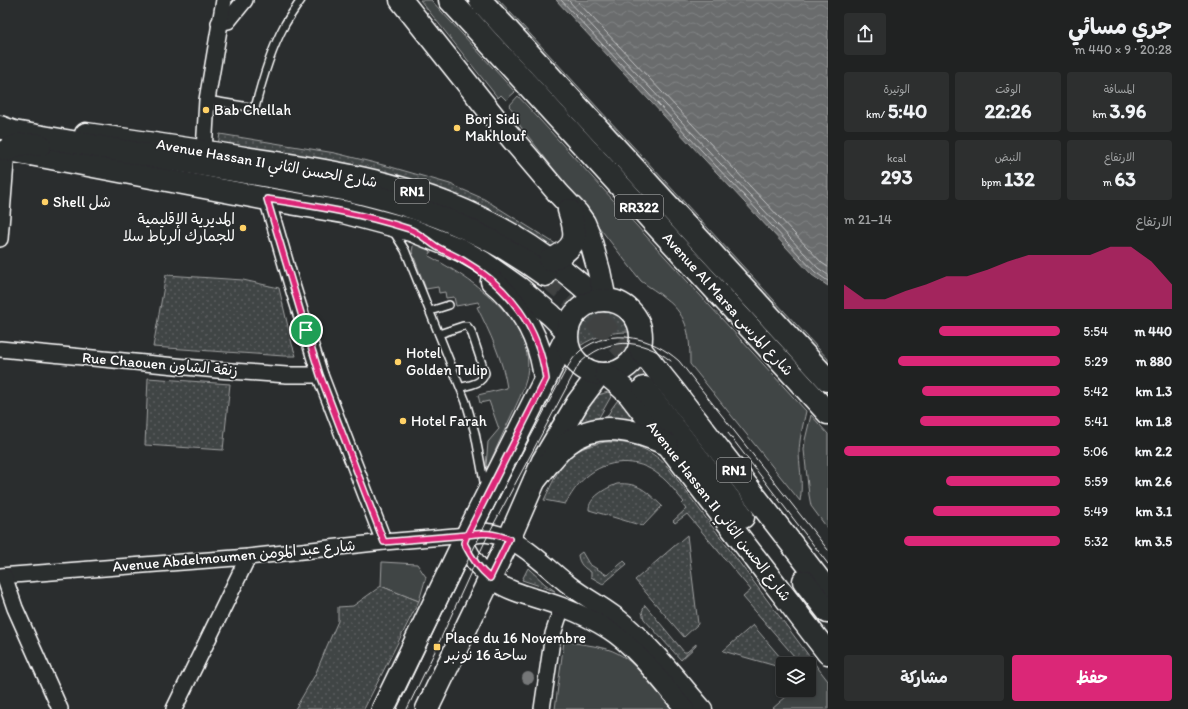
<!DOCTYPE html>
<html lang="ar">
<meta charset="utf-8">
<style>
:root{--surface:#202222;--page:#2d2f2f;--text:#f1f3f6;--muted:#a2a4a5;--line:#3d3f40;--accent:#db2777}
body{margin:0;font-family:Itim,"Playpen Sans Arabic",sans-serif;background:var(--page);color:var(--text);direction:rtl;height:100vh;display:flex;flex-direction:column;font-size:15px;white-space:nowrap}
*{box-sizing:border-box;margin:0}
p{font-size:13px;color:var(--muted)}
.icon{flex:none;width:22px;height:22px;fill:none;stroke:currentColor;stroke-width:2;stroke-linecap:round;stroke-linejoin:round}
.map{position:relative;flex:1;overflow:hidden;direction:ltr}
.sheet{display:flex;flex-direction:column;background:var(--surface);width:360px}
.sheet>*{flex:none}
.tools{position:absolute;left:776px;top:657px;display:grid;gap:8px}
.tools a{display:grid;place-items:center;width:40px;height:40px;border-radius:4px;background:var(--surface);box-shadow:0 2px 6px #0003,0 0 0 1px var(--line);font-size:20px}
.pin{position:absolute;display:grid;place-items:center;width:34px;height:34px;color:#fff;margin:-17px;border:2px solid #fff;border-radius:50%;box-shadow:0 1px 4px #0007}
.round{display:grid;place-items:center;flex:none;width:42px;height:42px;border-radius:4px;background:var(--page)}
.summary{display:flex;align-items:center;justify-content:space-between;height:68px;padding:0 16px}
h1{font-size:22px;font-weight:700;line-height:30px}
.metrics{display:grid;grid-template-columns:repeat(3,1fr);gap:6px;height:68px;padding:4px 16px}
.metrics div{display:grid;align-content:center;border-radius:4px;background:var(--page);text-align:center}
.metrics b{font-size:20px;font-weight:700}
.metrics small{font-size:11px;font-weight:400}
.metrics p{font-size:11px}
.chart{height:112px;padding:8px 16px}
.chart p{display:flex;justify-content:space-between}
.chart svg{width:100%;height:72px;margin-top:4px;fill:var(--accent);opacity:.7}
.action{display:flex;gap:8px;margin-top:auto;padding:8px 16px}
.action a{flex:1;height:46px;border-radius:4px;background:var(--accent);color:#fff;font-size:16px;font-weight:700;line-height:46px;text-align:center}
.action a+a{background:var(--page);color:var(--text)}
ul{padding:0 16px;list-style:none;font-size:13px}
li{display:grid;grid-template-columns:64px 48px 1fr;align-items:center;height:30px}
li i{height:10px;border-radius:5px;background:var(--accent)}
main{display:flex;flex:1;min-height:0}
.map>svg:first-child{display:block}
</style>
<main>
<section class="sheet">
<div class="summary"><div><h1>جري مسائي</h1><p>20:28 · 9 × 440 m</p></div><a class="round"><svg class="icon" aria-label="share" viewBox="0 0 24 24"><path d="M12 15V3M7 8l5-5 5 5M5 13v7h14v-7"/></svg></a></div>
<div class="metrics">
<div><p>المسافة</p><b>3.96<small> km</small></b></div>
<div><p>الوقت</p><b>22:26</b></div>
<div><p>الوتيرة</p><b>5:40<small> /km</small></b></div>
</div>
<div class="metrics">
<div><p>الارتفاع</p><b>63<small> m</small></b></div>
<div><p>النبض</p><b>132<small> bpm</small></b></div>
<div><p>kcal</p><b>293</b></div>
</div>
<div class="chart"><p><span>الارتفاع</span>14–21 m</p>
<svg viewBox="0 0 160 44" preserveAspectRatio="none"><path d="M0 44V29L10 38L20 38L30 33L40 29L50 24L60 24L70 20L80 15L90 11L100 11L110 11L120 11L130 6L140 6L150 15L160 29V44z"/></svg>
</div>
<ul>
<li><b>440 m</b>5:54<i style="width:56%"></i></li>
<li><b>880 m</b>5:29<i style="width:75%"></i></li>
<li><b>1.3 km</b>5:42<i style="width:64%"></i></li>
<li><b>1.8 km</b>5:41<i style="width:65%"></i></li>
<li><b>2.2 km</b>5:06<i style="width:100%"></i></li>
<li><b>2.6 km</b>5:59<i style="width:53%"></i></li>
<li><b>3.1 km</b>5:49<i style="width:59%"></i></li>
<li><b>3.5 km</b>5:32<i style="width:72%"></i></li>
</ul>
<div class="action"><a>حفظ</a><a>مشاركة</a></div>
</section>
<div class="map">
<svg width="828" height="709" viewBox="0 0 828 709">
<defs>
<pattern id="grass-dots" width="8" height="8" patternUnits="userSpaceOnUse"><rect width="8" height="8" fill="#414445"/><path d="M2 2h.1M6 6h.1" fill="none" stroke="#5e6061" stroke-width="1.8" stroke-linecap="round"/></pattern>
<pattern id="water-waves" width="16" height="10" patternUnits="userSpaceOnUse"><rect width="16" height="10" fill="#6a6c6d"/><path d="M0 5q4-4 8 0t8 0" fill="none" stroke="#808283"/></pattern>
</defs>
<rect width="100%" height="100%" fill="#2a2d2e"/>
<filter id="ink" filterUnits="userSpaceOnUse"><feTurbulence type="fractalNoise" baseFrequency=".025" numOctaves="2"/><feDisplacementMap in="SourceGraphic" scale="8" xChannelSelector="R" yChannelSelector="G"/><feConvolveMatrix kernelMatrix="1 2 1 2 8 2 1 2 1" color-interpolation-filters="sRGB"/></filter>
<g filter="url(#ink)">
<g fill="url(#grass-dots)" stroke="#a0a2a2">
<polygon points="494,0 499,0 828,359 828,365"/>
<polygon points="220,134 335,153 391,167 450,184 484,199 559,246 555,248 485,211 218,144"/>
<polygon points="166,275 243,280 279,288 292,344 296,356 284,356 153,347"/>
<path d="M600 311C615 311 624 317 629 332 610 332 595 336 580 346 575 329 583 316 600 311Z"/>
<polygon points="148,378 230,384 223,450 145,445"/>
<polygon points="608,392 613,393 597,421 567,435 595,398 598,395"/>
<polygon points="620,397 645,427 605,420 612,408"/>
<path d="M605 442C630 441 649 448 667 466L818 668 809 677V664H801L743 597 751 590 687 514 675 523 673 521 686 509 682 504 684 502C676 493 669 482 659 475 638 457 606 459 586 477 577 484 571 495 565 504L544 500C561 465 564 450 605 442Z"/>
<path d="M617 484C639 482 647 492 662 506L643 526 589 510C588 498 606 488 617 484Z"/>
<polygon points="687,535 698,624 684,637 635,580"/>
<path d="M582 552 589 564 607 575 624 561 627 564 603 584 591 577V572C584 568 579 564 578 555Z"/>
<polygon points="528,568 545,584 555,591 522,580"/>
<polygon points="381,586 419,601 364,709 295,709 315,675 327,646 338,621 338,607 353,606"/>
<polygon points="645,605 684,652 687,652 696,644 696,646 681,660 644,619 642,612"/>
<polygon points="753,625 786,664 783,664 783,668 723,651"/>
</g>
<g fill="#414445" stroke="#a0a2a2">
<polygon points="420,0 431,0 515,92 506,100 501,95 498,98"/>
<path d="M518 96 806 411C803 425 799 440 799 454 800 472 803 484 800 501L690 364C690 337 689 317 666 299 658 292 649 287 641 281L514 118 516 114 509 106Z"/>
<path d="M414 241 432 250 429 256C471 279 540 322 526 380 523 392 517 403 512 414 504 431 496 449 488 467L486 466 488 442 499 429 489 401 480 403 478 395 507 388C503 360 490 333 477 307L480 306 478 302 456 306 454 297 446 298 445 292 439 293 438 287 426 289 412 252Z"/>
<polygon points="811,415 828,434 828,529 811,506 809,495 804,450 805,440"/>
<polygon points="382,562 417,564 426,577 419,601 381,586"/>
<path d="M564 641C578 644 593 645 607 649 635 657 653 688 672 709H555Z"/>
<polygon points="818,668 828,681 828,709 772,709 794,690 809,690 809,677"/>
</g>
<polygon fill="url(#water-waves)" stroke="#a6a7a7" points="556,0 828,0 828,286 812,275"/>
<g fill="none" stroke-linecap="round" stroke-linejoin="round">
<g stroke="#c3c4c5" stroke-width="1">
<polyline points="561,0 815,272 828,281"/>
<polyline points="568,0 818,268 828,275"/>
<polyline points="576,0 822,263 828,267"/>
</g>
<path stroke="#3f4243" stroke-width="22" stroke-dasharray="22 11" stroke-linecap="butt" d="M545 275C584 307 619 341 650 380"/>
<g stroke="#fff" stroke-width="10">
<g id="service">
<path d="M207 100 255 108C262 80 270 52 284 26 289 17 295 9 301 0"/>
<polyline points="393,231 405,250 466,402 475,433 485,487"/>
<polyline points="430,311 449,305"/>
<path d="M439 334 463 326H467L471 331 485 373C482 384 470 385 461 387"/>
</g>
</g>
<g stroke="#fff" stroke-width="18">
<g id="minor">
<polyline points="219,23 228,21 245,0"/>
<polyline points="204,151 207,100 224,0"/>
<polyline points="267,199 292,285 320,375 384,542"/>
<polyline points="0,239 7,150"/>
<polyline points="0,349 217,370 287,375 320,375"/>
<polyline points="0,576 248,557 384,542 467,535"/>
<polyline points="4,576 15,608 60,709"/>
<polyline points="174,709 248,557"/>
<polyline points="542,709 553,634 562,607"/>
</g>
</g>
<g stroke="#fff" stroke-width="21">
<g id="tertiary">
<path d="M467 535C474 534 481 532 488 533 518 536 547 568 569 585 587 599 608 609 625 624 654 649 678 680 703 709"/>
<path d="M464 543C488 592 516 590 562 607 578 613 595 621 609 630 636 647 663 684 685 709"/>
</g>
</g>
<g stroke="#fff" stroke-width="25">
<g id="primary">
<polyline points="450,0 828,413"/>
<polyline points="480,0 828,380"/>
<path d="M86 134C141 142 196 150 251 159 333 171 415 184 490 223 530 243 565 270 598 300"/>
<polyline points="9,150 267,199 343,212 411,230 461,250 482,262 519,288 551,315 567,331"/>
<path d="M492 281C522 306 541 340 545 379"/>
<polyline points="383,709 467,535 566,338"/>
<polyline points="427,709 509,539 543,461 578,402 599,374"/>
</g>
</g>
<g stroke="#fff" stroke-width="25">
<g id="trunk">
<polyline points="401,0 498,122 559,194 577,213 584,223 589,235 599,271 605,300"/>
<path d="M0 127 14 132 349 190C423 207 484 230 545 275"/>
<path d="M7 150C18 143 27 143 40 145"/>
<path d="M550 260C578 248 578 237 569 210"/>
<circle cx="604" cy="337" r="37"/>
<polyline points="640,349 673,390 828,591"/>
<polyline points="606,374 618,384 629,394 828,653"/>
<polyline points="644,388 743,517"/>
<path d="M535 480C545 468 555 453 568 443 598 419 635 430 667 444"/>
<polyline points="804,581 828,612"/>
</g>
</g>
<use href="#service" stroke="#2a2d2e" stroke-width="7"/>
<use href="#minor" stroke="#2a2d2e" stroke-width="15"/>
<use href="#tertiary" stroke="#2a2d2e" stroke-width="18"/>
<use href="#primary" stroke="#2a2d2e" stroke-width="22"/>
<use href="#trunk" stroke="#2a2d2e" stroke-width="22"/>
<g stroke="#fff" stroke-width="1">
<polyline points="728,433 828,564"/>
<path d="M397 709C443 612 488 515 539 421 546 408 553 394 560 381 566 370 571 359 580 351 611 326 652 337 679 361L828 550"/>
<path d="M407 709 437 647 475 563 489 533 579 364C606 337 641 337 671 361"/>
</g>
</g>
<circle fill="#757778" cx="528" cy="678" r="6"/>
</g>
<g fill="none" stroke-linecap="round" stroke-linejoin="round" filter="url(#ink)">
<g stroke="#fff" stroke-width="8">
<path id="route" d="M306 330 320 375 384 542 467 535 464 543C471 557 478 568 490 578L509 539C494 533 483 532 467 535L546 379C539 327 509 287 464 261 456 256 446 252 437 247 429 242 418 232 409 229 363 214 315 206 267 199L306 330"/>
</g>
<use href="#route" stroke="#db2777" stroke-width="5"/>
</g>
<g fill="#ffd166" stroke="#2a2d2e" stroke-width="1.5">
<circle cx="206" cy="110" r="4"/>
<circle cx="457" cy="128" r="4"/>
<circle cx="45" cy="202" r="4"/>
<circle cx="243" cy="228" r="4"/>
<circle cx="398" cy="362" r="4"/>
<circle cx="403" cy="421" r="4"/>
<rect x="433" y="643" width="8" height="8" rx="2"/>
</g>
<g text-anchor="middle" stroke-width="3.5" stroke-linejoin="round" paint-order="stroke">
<g fill="#2a2d2e" stroke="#bfc0c0" stroke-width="1">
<rect x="395" y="179" width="34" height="24" rx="3"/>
<rect x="615" y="195" width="48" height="24" rx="3"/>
<rect x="717" y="458" width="34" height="24" rx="3"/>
</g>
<g font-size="14" font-weight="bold" fill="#fff">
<text x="412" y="196">RN1</text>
<text x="639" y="212">RR322</text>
<text x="734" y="475">RN1</text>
</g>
<g font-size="15" fill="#fff" stroke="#2a2d2e" text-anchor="start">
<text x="214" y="115">Bab Chellah</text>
<text x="465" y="124">Borj Sidi<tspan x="465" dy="17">Makhlouf</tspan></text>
<text x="53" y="207">Shell شل</text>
<text x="235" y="224" text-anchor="end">المديرية الإقليمية<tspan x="235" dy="17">للجمارك الرباط سلا</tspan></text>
<text x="406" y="358">Hotel<tspan x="406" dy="17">Golden Tulip</tspan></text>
<text x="411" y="426">Hotel Farah</text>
<text x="445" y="643">Place du 16 Novembre<tspan x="445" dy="17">ساحة 16 نونبر</tspan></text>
</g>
<g font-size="15" fill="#fff" stroke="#2a2d2e">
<text transform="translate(267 163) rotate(10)" y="5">Avenue Hassan II شارع الحسن الثاني</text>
<text transform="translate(728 304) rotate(48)" y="5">Avenue Al Marsa شارع المرسى</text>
<text transform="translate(160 364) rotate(5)" y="5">Rue Chaouen زنقة الشاون</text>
<text transform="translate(719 511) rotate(52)" y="5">Avenue Hassan II شارع الحسن الثاني</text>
<text transform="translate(234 556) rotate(-5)" y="5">Avenue Abdelmoumen شارع عبد المومن</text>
</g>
</g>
</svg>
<div class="tools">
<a><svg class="icon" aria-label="layers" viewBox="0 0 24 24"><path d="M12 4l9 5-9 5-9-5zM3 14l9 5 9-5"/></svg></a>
</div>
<div class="pin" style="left:306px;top:330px;background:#1e9e55"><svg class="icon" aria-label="arrive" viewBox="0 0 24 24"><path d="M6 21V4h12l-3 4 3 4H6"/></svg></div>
</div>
</main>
